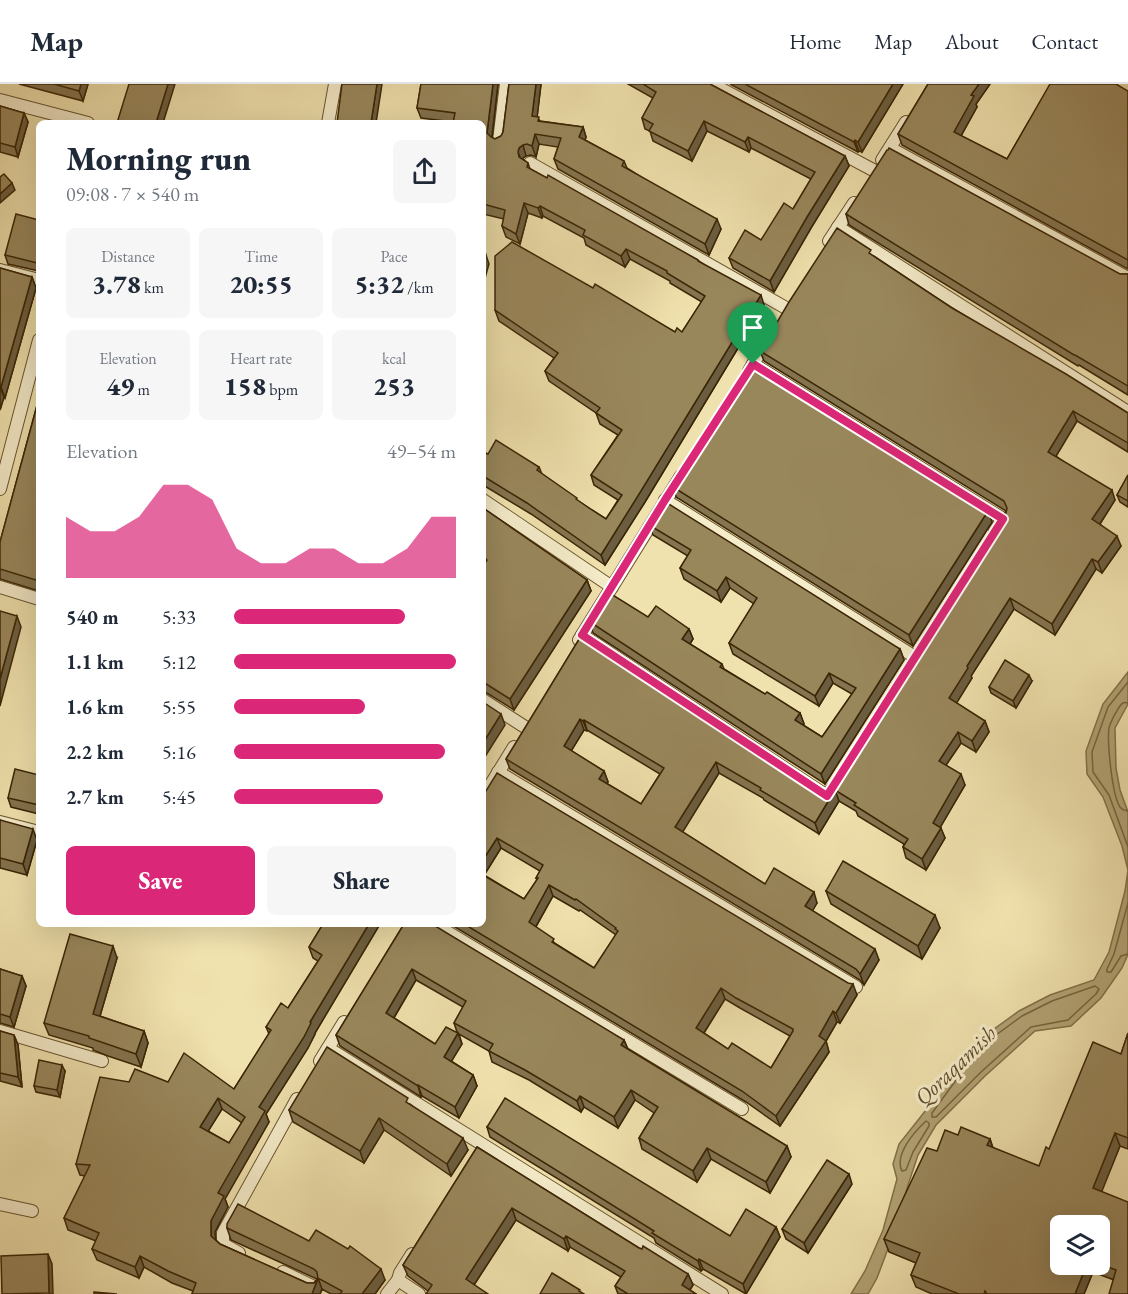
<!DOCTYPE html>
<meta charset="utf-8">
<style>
:root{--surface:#fff;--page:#f6f6f7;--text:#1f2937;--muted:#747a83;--line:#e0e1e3;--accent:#db2777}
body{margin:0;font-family:"EB Garamond",serif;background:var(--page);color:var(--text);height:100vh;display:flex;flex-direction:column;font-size:22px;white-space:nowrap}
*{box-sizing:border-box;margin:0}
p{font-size:20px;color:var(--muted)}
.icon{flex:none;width:33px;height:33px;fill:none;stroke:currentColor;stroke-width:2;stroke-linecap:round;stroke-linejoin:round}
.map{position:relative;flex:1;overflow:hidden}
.drawer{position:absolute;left:36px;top:36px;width:450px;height:807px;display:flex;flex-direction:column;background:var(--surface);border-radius:9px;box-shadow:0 6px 24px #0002}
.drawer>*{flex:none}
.tools{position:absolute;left:1050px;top:1131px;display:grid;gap:12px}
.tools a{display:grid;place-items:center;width:60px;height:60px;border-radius:9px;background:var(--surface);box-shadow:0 6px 24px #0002;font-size:30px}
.pin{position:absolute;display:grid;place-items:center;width:51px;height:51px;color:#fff;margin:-62px -26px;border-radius:50% 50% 50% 0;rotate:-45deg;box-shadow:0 0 6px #0007}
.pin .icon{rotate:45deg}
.round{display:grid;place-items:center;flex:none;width:63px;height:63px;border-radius:9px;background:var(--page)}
.headline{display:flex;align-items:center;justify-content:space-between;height:102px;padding:0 30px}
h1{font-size:33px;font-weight:800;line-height:45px}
.stats{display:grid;grid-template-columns:repeat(3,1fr);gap:9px;height:102px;padding:6px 30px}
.stats div{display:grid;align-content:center;border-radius:9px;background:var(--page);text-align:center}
.stats b{font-size:26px;font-weight:800}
.stats small{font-size:16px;font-weight:400}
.stats p{font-size:16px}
.chart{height:168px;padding:12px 30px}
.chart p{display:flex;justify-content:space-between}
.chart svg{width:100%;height:108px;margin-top:6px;fill:var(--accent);opacity:.7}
.cta{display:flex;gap:12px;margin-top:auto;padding:12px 30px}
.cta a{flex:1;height:69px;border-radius:9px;background:var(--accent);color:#fff;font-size:24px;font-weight:800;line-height:69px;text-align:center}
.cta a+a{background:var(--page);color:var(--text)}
ul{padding:0 30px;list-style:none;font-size:20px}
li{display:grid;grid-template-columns:96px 72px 1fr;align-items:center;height:45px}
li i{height:15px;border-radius:8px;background:var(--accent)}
header{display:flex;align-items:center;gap:36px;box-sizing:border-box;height:84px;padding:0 30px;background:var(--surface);border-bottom:2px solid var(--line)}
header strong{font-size:28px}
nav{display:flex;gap:33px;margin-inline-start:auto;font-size:21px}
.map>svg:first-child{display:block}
</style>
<header>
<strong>Map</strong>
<nav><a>Home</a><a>Map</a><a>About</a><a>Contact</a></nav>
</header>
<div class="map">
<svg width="1128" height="1210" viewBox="0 0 1128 1210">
<rect width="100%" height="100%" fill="#f0e2ae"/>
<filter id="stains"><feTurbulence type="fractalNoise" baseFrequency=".00333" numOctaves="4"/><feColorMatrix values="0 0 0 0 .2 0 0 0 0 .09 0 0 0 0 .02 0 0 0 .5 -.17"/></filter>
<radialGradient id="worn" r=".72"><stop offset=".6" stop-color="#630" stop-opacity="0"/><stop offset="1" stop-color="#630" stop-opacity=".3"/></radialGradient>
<polygon fill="#b2a274" stroke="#827047" stroke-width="1.5" points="1128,588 1128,620 1115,644 1116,684 1120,706 1128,728 1128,870 1122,884 1101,914 1071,942 1035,947 985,992 936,1041 918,1071 908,1101 895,1146 877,1194 868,1210 851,1210 865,1187 883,1146 897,1095 893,1080 899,1060 934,1016 976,958 1019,927 1050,911 1094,896 1109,868 1125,807 1128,786 1122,762 1103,713 1087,690 1086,667 1103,620"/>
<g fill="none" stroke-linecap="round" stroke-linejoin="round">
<g stroke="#76643c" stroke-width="1.5">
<polyline points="1128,598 1108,623 1092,668 1093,688 1109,711 1128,763"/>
<path d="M1128 619C1126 619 1125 618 1123 619 1119 621 1110 639 1109 644 1107 658 1112 711 1120 723 1123 727 1124 726 1128 727"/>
<polyline points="1128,819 1114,870 1107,885 1107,888 1111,888 1121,872 1128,870"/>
<polygon points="1095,902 1099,905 1096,910 1068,936 1031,943 981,988 936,1033 932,1033 932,1029 981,962 1022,932 1052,917"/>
<path d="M926 1037 929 1039V1042L913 1068 906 1086 902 1087C894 1071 914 1048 926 1037Z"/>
</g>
<g stroke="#68542e" stroke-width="14">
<g id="street">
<polyline points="712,0 875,87"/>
<polyline points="0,16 88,39"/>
<polyline points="328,39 335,0"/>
<polyline points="499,57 506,0"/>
<polyline points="890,64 1128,194"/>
<polyline points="882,76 906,38"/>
<polyline points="530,79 786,224"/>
<polyline points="838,143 1128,328"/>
<polyline points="829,157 854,119"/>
<polyline points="0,186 39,196"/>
<polyline points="753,280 1003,435 995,447"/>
<polyline points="749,287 769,253"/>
<polyline points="0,405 39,256"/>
<polyline points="483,416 612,503"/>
<polyline points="665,416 915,573"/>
<polyline points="0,503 39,515"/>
<polyline points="582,551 827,712 832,705"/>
<polyline points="579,556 681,392"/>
<polyline points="483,616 525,643"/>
<polyline points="498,688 856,903"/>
<polyline points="483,713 514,663"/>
<polyline points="0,738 39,748"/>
<polyline points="434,840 742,1025"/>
<polyline points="0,947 102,977"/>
<polyline points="328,964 722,1210"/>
<polyline points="320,977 344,938"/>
<polyline points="0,1120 32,1127"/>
<polyline points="239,1169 223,1160 223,1149 297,1015"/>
<polyline points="412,1170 400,1189 398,1196 419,1210"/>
<polyline points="283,1188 314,1203"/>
<polyline points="387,1210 398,1196"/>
</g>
</g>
<use href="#street" stroke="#f5ecca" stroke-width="12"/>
</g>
<g fill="#84744f" stroke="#3a2504" stroke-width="1.5" fill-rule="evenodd">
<polygon points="19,0 88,0 83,17"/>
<polygon points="421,0 498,0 492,54 495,55 501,52 503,48 509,0 541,0 537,33 540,37 583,43 586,53 585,56 624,77 627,84 721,145 709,171 558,85 554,75 558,63 539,60 536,73 531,71 526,72 523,74 523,75 528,79 530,85 698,176 699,177 764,221 645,418 605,481 531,430 483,401 483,368 488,370 539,383 542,390 578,417 606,435 618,416 594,401 591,391 618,351 600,340 596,329 549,297 545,287 554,274 499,237 495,226 593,204 675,248 682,248 702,218 670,199 670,197 630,175 625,183 586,161 584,154 543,132 542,134 528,129 520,160 506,153 502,142 504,135 483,130 483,39 453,38 421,34 417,24"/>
<polygon points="628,0 710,0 845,72 849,82 811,144 774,208 733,184 729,174 761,156 793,125 811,95 751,64 749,68 707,47 692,77 653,57 650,47 645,45 642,34 653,14"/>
<polygon points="730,0 903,0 862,68 859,67 858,68"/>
<polygon points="928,0 990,0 976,20 977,23 961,52 1007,75 1029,37 1128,7 1128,185 902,61 898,50"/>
<polygon points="0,22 24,29 28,38 18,73 0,68"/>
<polygon points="846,130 1120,190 1128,190 1128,311 1079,281 1078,282 849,141"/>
<polygon points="39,136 39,187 8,180 5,171"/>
<path d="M874 172 952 224 1128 329V368L1077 337 1056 372 1115 416 1100 440 1121 462 1102 489 1096 485 1055 551 1014 525 971 592 972 594 956 619 985 637 989 648 976 668 961 659 946 681 965 701 940 743 945 754 926 786 906 774 903 763 904 760 858 732 856 727 839 717 819 750 764 716 763 714 719 689 682 748 765 800 817 819 812 827 879 876 864 901 860 896 510 685 506 675 581 552 819 708 826 709 830 706 1006 427 764 277 760 267ZM584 646 587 647V646L660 690 641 720 606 699 608 698 604 687 571 667Z"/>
<polygon points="0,184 32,193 36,204 5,314 4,313 0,326"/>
<polygon points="39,314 39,507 0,495 0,458"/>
<polygon points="1128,391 1128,423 1120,418 1117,411"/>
<polygon points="673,403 988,427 992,438 913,562 676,413"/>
<polygon points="483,424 587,496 591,507 514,626 487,609 483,609 483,482 484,481 483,480"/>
<polygon points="649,441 900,565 904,576 825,700 593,549 590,538 648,533 689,545 693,555 690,560 722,580 724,585 765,610 800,629 804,640 803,641 822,653 852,610 833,599 819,622 733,570 729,559 754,520 730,504 721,518 684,495 680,484 688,472 653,451"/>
<polygon points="1032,597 1016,624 991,609 989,603"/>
<polygon points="39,691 39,730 11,723 8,714"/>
<path d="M483 709 857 911 840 939 837 938 826 957 829 968 780 1042 746 1018 450 840H483ZM501 764 540 787 536 794 537 796 524 815 484 791ZM553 812 579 827 580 826 616 851 594 884 556 860 536 843ZM725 915 740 924 790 952 771 984 728 965 704 949Z"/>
<polygon points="0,736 37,756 27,791 0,784"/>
<polygon points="826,807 940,844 922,875 831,820"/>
<path d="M323 840H380L315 949V950L308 964 266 1030 269 1038 225 1115 228 1123 215 1148V1155L220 1160 307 1199H314L317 1195 231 1156 227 1144 309 1157 385 1196 375 1210H331L322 1205 320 1210H192L193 1207 172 1199 144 1183 139 1194 97 1176 92 1165 96 1157 68 1146 64 1134 85 1092 80 1091 76 1080 129 998H168L234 1005 269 950 266 943 288 924 318 877 313 874 309 863ZM222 1025 242 1039 229 1059 208 1047Z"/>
<path d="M404 840 624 956 628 965 787 1062 791 1073 770 1109 711 1075 697 1098 642 1065 639 1054 654 1029 635 1016 618 1044 584 1023 581 1028 529 996 492 978 489 967 459 950 462 960 451 977 473 991 477 1002 459 1034 422 1012 421 1013 340 962 336 951ZM416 896 463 923 454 939 457 948 435 960 394 934Z"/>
<polygon points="117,874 100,932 144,947 148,959 141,983 108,972 93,966 93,964 49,951 44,939"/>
<polygon points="0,885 22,892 26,902 14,943 0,939"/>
<polygon points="0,947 14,951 18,961 22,1003 0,997"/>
<path d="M1128 949V1065L1120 1062 1101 1107 1128 1210 1114 1196 1093 1188 1084 1210H932L916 1203 911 1191 916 1179 889 1168 884 1155 937 1067 990 1055 993 1064 1039 1082 1049 1065 1121 970ZM1100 1142V1180H1060Z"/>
<polygon points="65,987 60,1013 36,1008 34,1002"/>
<polygon points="410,1020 468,1066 451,1092 384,1046 364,1079 293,1038 289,1026"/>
<polygon points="487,1043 730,1152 776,1143 780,1153 746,1210 703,1185 701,1187 656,1159 654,1154 490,1053"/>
<polygon points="477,1063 639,1164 688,1190 693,1201 690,1206 696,1210 618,1210 615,1202 621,1193 570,1163 568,1167 516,1136 474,1201 428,1207 408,1192 403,1181"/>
<polygon points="852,1100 808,1169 786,1155 782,1145"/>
</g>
<g fill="#6b5e40" stroke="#3a2504" stroke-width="1.5">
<polygon points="81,0 88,0 83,17 79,7"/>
<polygon points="168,0 175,0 163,39 156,39"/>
<polygon points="377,0 382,0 376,39 371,39"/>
<polygon points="493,0 498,0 491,60 487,49"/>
<polygon points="536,0 541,0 536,43 532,32"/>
<polygon points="893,0 903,0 862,68 858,58"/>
<polygon points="979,0 990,0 976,20 977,23 957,59 954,48 971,11"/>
<polygon points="24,29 28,38 18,73 15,63"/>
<polygon points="704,37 707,47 692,77 688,67"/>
<polygon points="583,43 586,53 582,64 579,53"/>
<polygon points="535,50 539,60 536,73 532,62"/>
<polygon points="748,53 751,64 749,68 745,58"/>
<polygon points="855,56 859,67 858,68 854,58"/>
<polygon points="523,61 526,72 523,74 522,78 518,68 519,64"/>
<polygon points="845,72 849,82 811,144 774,208 770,197 807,133"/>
<polygon points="12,99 15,106 0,119 0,110"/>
<polygon points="524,119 528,129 520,160 516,150"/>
<polygon points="540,122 543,132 542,134 538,124"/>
<polygon points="717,135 721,145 709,171 705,160"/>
<polygon points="626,165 630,175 625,183 621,172"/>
<polygon points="486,171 489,180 485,194 483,188 483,181"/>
<polygon points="32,193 36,204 5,314 1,303"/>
<polygon points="761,211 764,221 645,418 605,481 601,471"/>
<polygon points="0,303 4,313 0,326"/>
<polygon points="1073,327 1077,337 1052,379 1048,368"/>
<polygon points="1112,406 1115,416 1096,446 1092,435"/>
<polygon points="988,427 992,438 913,562 909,551"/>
<polygon points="1117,452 1121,462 1102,489 1098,478"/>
<polygon points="1092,475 1096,485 1055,551 1052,540"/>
<polygon points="726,493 730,504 721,518 717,507"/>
<polygon points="587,496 591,507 514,626 510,615"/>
<polygon points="1010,514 1014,525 971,592 972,594 953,625 949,614 967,582"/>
<polygon points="17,532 21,543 0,622 0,595"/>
<polygon points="689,545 693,555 686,566 682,555"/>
<polygon points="900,565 904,576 825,700 821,690"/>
<polygon points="829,589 833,599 819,622 815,612"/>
<polygon points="1029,591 1032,597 1016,624 1013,617"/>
<polygon points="800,629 804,640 799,647 795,636"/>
<polygon points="501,630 505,641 483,676 483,659"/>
<polygon points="580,635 584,646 568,672 564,662"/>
<polygon points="584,636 587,646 587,647 583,637"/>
<polygon points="985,637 989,648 976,668 972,657"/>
<polygon points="958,648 961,659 942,687 939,677"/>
<polygon points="716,678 719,689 679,754 675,743"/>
<polygon points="604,687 608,698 603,705 599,695"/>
<polygon points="961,690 965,701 937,749 933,739"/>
<polygon points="835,706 839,717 819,750 815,739"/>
<polygon points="941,744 945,754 926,786 922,775"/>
<polygon points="33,745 37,756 27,791 23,780"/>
<polygon points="497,754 501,764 483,793 483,776"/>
<polygon points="549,801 553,812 532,849 529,838"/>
<polygon points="814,808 817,819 809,833 805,822"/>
<polygon points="935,831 940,844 922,875 918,862"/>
<polygon points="369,840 380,840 315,949 315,950 308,964 266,1030 269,1038 225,1115 228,1123 215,1148 216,1163 211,1152 211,1137 218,1109 259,1023"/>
<polygon points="113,862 117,874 97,942 93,930"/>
<polygon points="875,865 879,876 864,901 860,890"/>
<polygon points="412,885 416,896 390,940 386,929"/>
<polygon points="22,892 26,902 14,943 10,933"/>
<polygon points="853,900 857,911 840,939 836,929"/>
<polygon points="721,904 725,915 700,955 696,944"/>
<polygon points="833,927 837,938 826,957 829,968 780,1042 776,1032 819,952"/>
<polygon points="144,947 148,959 141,983 136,970"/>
<polygon points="458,949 462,960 448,983 444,973"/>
<polygon points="14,951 18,961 22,1003 18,993"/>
<polygon points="624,956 628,966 621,961"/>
<polygon points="62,981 65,987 60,1013 57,1006"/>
<polygon points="473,991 477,1002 459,1034 455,1023"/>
<polygon points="418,1001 422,1012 421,1013 418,1002"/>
<polygon points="631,1006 635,1016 618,1044 614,1033"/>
<polygon points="580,1012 584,1023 581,1028 577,1017"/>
<polygon points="218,1014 222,1025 204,1054 200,1043"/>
<polygon points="379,1034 384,1046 364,1079 360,1067"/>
<polygon points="1115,1049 1120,1062 1098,1117 1093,1104"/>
<polygon points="463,1054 468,1066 451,1092 447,1080"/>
<polygon points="990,1055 994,1068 987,1061"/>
<polygon points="787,1062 791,1073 770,1109 766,1098"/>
<polygon points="707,1064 711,1075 697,1098 693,1087"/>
<polygon points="849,1090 852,1100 808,1169 804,1159"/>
<polygon points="512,1124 516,1136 470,1207 466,1195"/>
<polygon points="776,1143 780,1153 746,1210 743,1200"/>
<polygon points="566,1152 570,1163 568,1167 564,1155"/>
<polygon points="48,1170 52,1180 53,1210 50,1210 49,1209"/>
<polygon points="140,1172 144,1183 139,1194 135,1183"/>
<polygon points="699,1175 703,1185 701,1187 698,1177"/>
<polygon points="1087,1180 1091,1180 1093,1188 1084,1210 1075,1210"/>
<polygon points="381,1185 385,1196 375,1210 362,1210"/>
<polygon points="688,1190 693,1201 687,1210 682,1201"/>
<polygon points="318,1194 322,1205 320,1210 312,1210"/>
</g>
<g fill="#99875c" stroke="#3a2504" stroke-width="1.5" fill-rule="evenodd">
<polygon points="54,0 81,0 79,7"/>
<polygon points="129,0 168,0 156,39 117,39"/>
<polygon points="342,0 377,0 371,39 337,39"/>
<polygon points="421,0 493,0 487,49 491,53 495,55 501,52 503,48 509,0 536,0 532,32 539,33 538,37 583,43 579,53 624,77 622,82 717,135 705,160 554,75 561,54 535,50 532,62 527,60 523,61 519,64 518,68 519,73 528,79 527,83 547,94 548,91 698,176 698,177 761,211 641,407 601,471 527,419 483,392 483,368 488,370 496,356 539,383 537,386 577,414 576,415 592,426 606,435 622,411 591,391 622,346 596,329 600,324 545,287 558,269 495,226 495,172 512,158 593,204 595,200 675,248 677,244 682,248 705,212 667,189 667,187 626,165 621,172 583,151 585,146 540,122 538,124 524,119 516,150 502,142 505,126 483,120 483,39 453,39 455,29 417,24"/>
<polygon points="643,0 710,0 845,72 807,133 770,197 729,174 745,146 761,156 784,119 793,125 815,88 748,53 745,58 704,37 688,67 649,47 653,40 642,34 656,8"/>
<polygon points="745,0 893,0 858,58 855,56 854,58"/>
<polygon points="928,0 979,0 971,11 974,12 954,48 1007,75 1050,0 1116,0 1128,7 1128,176 898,50"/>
<polygon points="0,22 24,29 15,63 0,59"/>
<polygon points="889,64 1120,190 1128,190 1128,302 1075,271 1074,271 846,130 887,66 888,66"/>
<polygon points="4,90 12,99 0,110 0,93"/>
<polygon points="16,130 39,136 39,178 38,178 37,179 5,171"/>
<path d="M837 144 871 166 869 169 952 224 1066 290 1128 329V359L1073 327 1048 368 1112 406 1092 435 1117 452 1098 478 1092 475 1052 540 1010 514 967 582 968 584 949 614 985 637 972 657 958 648 939 677 961 690 933 739 941 744 922 775 903 763 908 755 854 721 856 719 835 706 815 739 760 706 761 704 716 678 675 743 765 800 774 784 814 808 805 822 875 865 860 890 856 885 506 675 581 552 819 708 826 709 830 706 1006 429 1007 424 1004 417 760 267 789 218ZM580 635 583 637 584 636 664 684 641 720 599 695 604 687 564 662Z"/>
<polygon points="483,170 486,171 483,181"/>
<polygon points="0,184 32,193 1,303 0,302"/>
<polygon points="752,281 988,427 909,551 673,403"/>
<polygon points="39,314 39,445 38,451 39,451 39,497 0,485 0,458"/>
<polygon points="1128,391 1128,417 1117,411"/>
<polygon points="664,417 900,565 821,690 590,538 608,508 648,533 656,522 689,545 682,555 722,580 720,583 765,610 767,608 800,629 795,636 822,653 856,604 829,589 815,612 729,559 757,514 726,493 717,507 680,484 691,466 649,441"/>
<polygon points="483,424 587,496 510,615 483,598 483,482 487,476 483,472"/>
<polygon points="0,527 17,532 0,595"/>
<polygon points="1005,576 1029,591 1013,617 989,603"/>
<polygon points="483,618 501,630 483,659"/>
<polygon points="15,685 39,691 39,721 8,714"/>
<path d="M497 689 848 899 853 900 836 929 833 927 819 952 826 957 776 1032 742 1007 464 840H483V791L524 815 538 794H536L543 781 497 754 483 776V709L486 707ZM549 801 575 816 576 815 616 844 615 845 618 847 594 884 552 858 554 855 529 838ZM721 904 736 914 793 945V947L771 984 732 959 728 965 696 944Z"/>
<polygon points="0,736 33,745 23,780 0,774"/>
<polygon points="843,777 935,831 918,862 826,807"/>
<path d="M323 840H369L310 938 311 939 304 953 259 1023 265 1027 218 1109 224 1112 211 1137V1152L220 1160 307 1199H314L318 1195 317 1188 314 1185 227 1144V1140L238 1120 309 1157 316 1146 348 1165 350 1162 381 1185 362 1210H340L342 1207 318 1194 312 1210H192L196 1199 168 1187 140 1172 135 1183 92 1165 99 1149 64 1134 90 1081 76 1080 100 993 129 998 135 985 168 998 184 969 234 1005 271 946 266 943 281 919 288 924 322 871 309 863ZM218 1014 245 1033 229 1059 200 1043Z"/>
<polygon points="404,840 432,840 624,956 621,961 787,1062 766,1098 707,1064 693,1087 639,1054 658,1023 631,1006 614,1033 580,1012 577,1017 525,986 489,967 493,960 454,939 466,917 412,885 386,929 435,960 446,943 458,949 444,973 473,991 455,1023 418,1001 418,1002 336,951"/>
<polygon points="70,850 113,862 93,930 144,947 136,970 104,959 89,954 89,952 44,939"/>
<polygon points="0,885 22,892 10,933 0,930"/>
<polygon points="0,947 14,951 18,993 0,989"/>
<polygon points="1128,949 1128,1054 1115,1049 1093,1104 1128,1118 1128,1210 1109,1210 1116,1186 1100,1180 1100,1142 1060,1142 1060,1180 1087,1180 1075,1210 987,1210 985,1207 984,1210 959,1210 911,1191 920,1169 884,1155 927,1064 937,1067 945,1046 958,1051 961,1043 990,1055 987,1061 1039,1082 1046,1063 1049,1065 1093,958 1121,970"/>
<polygon points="327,963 408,1014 406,1018 463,1054 447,1080 379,1034 360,1067 289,1026"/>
<polygon points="39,976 62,981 57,1006 34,1002"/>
<polygon points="505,1014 730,1152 746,1125 776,1143 743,1200 699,1175 698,1177 652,1149 654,1147 487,1043"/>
<polygon points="477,1063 639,1164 642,1165 643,1162 688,1190 682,1201 696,1210 628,1210 615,1202 625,1187 566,1152 564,1155 512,1124 466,1195 488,1210 426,1210 432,1201 403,1181"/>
<polygon points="827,1076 849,1090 804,1159 782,1145"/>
<polygon points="48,1170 49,1209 2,1210 1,1172"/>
<polygon points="552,1189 580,1206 579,1207 584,1210 540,1210"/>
<polygon points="94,1208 117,1210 94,1210"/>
</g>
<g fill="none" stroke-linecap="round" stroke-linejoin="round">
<g stroke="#fff" stroke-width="12">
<polygon id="route" points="753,280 1003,435 827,712 582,551 665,416"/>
</g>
<use href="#route" stroke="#db2777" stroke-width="8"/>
</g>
<g text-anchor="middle" stroke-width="6" stroke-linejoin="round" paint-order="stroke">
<g font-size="22" font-style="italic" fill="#5e4a26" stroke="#f5ecca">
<text transform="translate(955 981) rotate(-44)" y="8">Qoraqamish</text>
</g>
</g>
<rect width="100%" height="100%" filter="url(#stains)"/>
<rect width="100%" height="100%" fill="url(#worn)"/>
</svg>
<div class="tools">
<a><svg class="icon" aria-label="layers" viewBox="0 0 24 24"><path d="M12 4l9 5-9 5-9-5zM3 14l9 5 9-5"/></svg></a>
</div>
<div class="pin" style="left:753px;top:280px;background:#1e9e55"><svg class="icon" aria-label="arrive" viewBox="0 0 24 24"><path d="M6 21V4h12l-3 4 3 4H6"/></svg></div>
<section class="drawer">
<div class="headline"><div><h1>Morning run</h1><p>09:08 · 7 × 540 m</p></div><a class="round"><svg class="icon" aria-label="share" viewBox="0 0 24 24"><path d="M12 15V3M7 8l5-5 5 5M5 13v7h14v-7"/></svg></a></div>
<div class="stats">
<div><p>Distance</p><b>3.78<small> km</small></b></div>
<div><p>Time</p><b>20:55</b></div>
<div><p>Pace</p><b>5:32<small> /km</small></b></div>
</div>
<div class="stats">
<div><p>Elevation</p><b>49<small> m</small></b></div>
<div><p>Heart rate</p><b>158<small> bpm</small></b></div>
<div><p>kcal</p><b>253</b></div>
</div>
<div class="chart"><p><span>Elevation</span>49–54 m</p>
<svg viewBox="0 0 160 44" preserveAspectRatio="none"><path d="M0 44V19L10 25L20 25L30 19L40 6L50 6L60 12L70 32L80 38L90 38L100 32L110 32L120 38L130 38L140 32L150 19L160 19V44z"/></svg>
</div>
<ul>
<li><b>540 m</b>5:33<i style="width:77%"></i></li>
<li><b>1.1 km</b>5:12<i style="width:100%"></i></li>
<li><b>1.6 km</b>5:55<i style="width:59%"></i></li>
<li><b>2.2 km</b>5:16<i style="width:95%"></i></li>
<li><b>2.7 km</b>5:45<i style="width:67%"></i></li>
</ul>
<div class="cta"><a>Save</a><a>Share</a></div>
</section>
</div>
